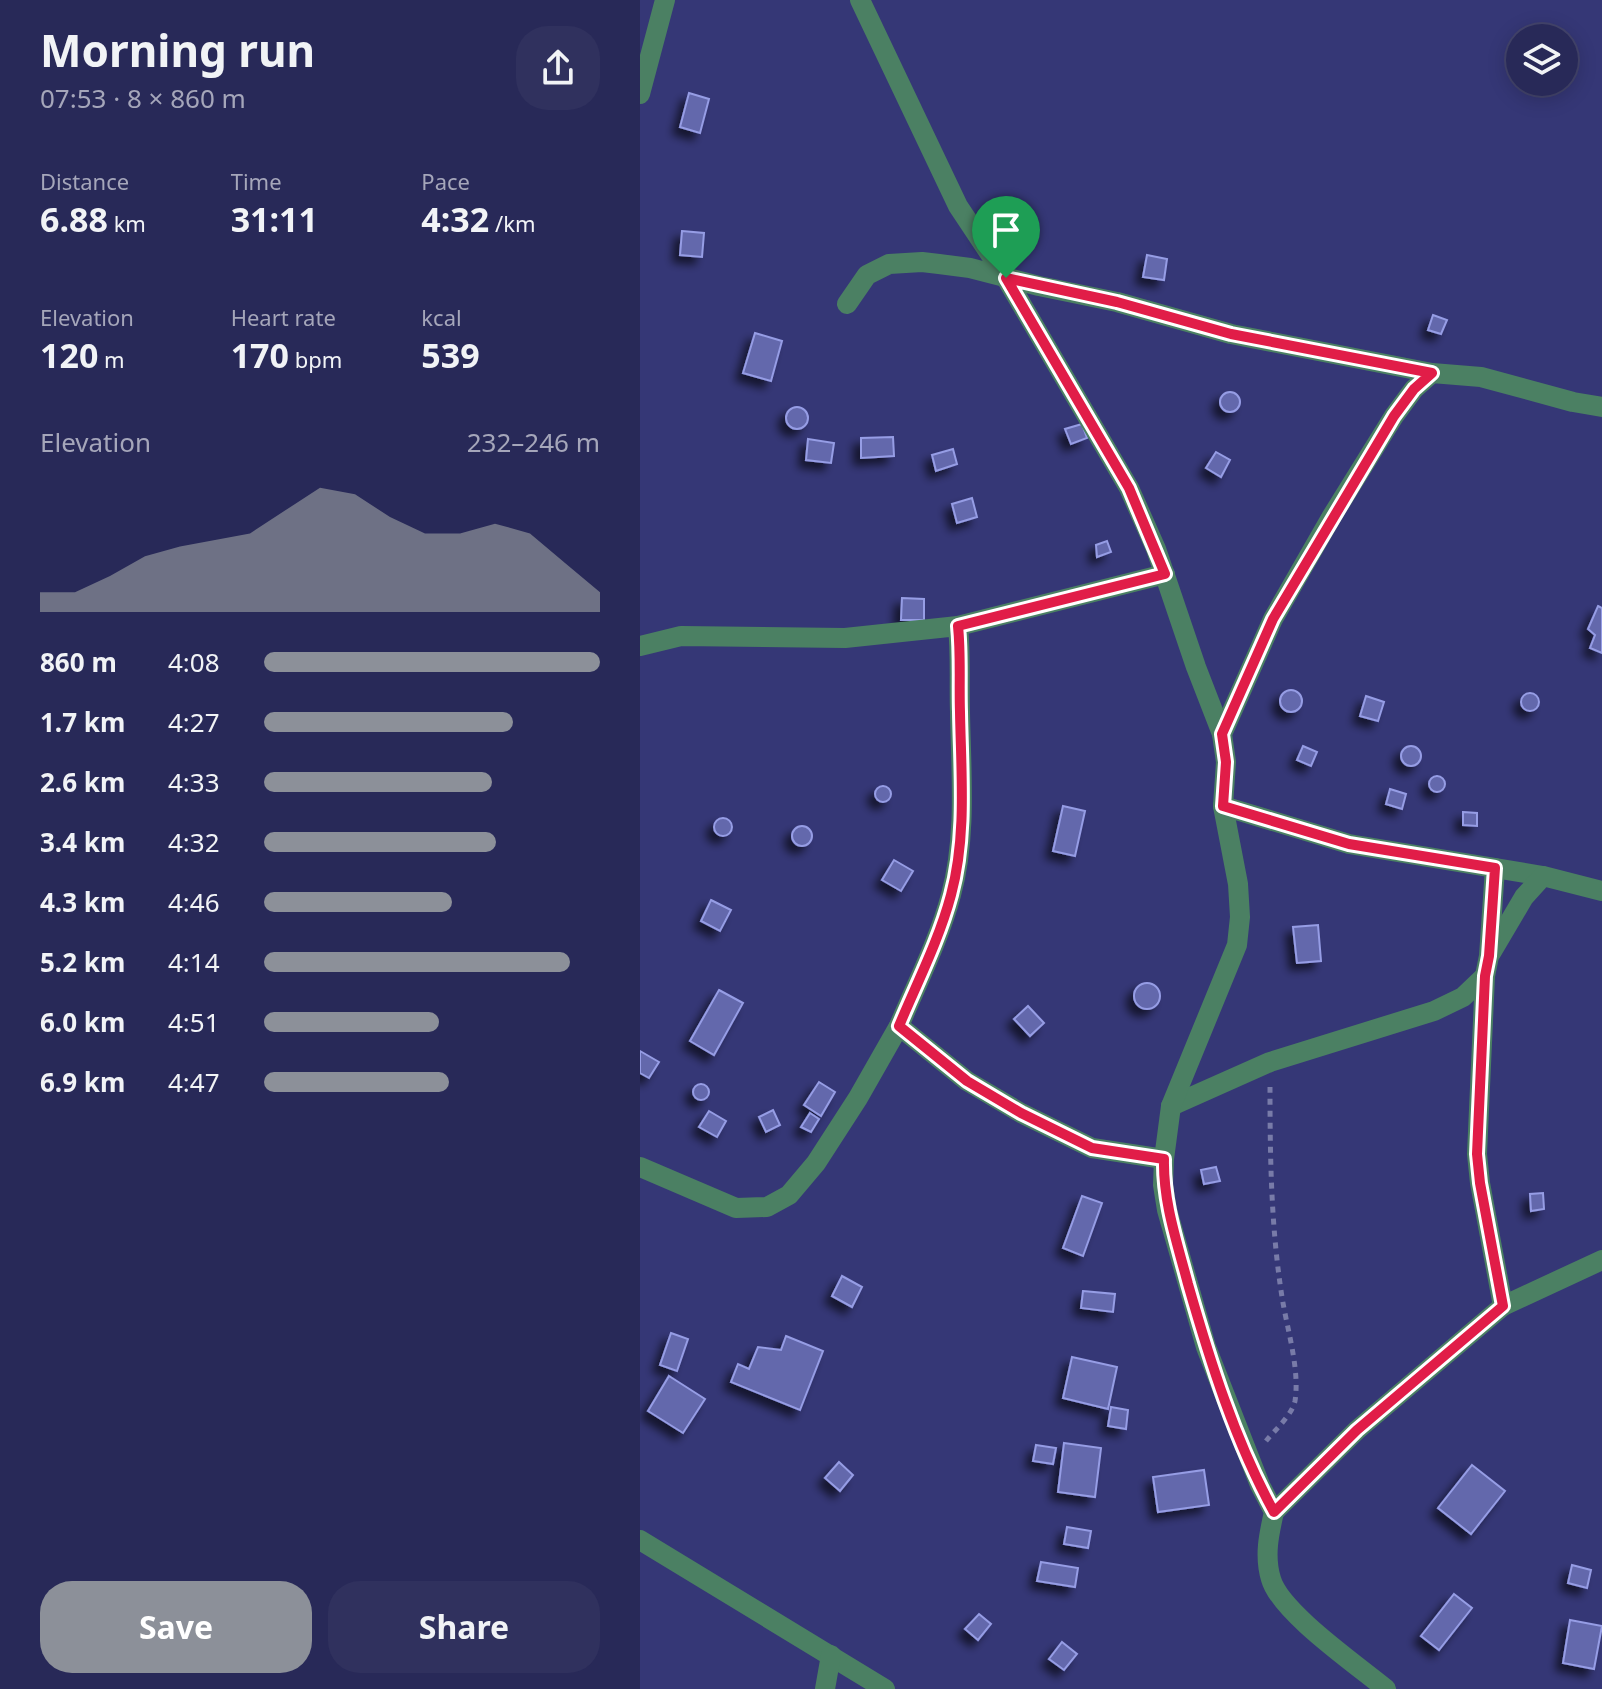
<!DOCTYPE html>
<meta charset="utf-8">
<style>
:root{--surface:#282958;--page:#30315e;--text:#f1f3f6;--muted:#a5a6ba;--line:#44456e;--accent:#8c9099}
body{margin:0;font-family:"Noto Sans",sans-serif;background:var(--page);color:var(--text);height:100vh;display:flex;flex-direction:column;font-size:30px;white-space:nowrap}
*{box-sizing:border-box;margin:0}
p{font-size:26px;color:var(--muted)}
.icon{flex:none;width:44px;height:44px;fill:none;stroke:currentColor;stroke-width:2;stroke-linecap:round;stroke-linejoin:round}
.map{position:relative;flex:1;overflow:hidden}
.drawer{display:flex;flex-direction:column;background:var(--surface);width:640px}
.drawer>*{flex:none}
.fabs{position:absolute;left:866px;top:24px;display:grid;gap:16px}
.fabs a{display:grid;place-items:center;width:72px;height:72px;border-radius:50%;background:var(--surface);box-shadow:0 4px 20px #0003,0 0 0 2px var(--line);font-size:40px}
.pin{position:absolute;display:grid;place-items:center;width:68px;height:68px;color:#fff;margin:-82px -34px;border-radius:50% 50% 50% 0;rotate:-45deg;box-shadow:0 0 8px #0007}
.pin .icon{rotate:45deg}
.round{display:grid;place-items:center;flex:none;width:84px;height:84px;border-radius:32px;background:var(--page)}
.summary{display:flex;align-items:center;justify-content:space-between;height:136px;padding:0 40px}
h1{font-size:44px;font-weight:700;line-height:60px}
.stats{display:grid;grid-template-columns:repeat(3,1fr);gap:12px;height:136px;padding:8px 40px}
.stats div{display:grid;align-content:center}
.stats b{font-size:34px;font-weight:700}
.stats small{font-size:22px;font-weight:400}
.stats p{font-size:22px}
.chart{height:224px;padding:16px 40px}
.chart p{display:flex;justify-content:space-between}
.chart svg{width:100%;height:144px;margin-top:8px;fill:var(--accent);opacity:.7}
.button{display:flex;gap:16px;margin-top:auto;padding:16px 40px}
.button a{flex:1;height:92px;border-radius:32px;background:var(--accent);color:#fff;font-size:32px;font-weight:700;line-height:92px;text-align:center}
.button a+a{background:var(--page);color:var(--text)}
ul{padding:0 40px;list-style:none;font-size:26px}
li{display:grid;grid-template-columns:128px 96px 1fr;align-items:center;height:60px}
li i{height:20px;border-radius:10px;background:var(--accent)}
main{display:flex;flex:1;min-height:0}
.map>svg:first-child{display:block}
</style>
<main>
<section class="drawer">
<div class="summary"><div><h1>Morning run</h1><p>07:53 · 8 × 860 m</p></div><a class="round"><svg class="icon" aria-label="share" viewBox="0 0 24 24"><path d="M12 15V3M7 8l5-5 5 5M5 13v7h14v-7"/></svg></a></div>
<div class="stats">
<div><p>Distance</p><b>6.88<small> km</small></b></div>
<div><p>Time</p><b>31:11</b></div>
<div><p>Pace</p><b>4:32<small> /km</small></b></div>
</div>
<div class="stats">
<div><p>Elevation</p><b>120<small> m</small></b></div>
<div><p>Heart rate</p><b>170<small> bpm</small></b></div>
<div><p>kcal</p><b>539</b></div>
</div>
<div class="chart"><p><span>Elevation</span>232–246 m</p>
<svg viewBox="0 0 160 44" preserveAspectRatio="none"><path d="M0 44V38L10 38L20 33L30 27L40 24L50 22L60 20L70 13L80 6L90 8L100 15L110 20L120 20L130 17L140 20L150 29L160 38V44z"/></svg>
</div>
<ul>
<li><b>860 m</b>4:08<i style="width:100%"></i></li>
<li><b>1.7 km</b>4:27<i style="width:74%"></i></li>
<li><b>2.6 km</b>4:33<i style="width:68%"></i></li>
<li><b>3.4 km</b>4:32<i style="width:69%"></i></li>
<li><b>4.3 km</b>4:46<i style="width:56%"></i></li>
<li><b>5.2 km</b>4:14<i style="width:91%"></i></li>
<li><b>6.0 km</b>4:51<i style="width:52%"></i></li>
<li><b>6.9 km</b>4:47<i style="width:55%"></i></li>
</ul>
<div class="button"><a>Save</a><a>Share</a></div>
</section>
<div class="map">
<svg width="962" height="1689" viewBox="0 0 962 1689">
<defs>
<filter id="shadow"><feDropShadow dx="-7" dy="7" stdDeviation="4" flood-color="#0009"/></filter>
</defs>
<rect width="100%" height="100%" fill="#353776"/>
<g fill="#6368ac" stroke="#969de5" stroke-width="2" filter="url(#shadow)">
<polygon points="49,93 69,99 60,133 40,127"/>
<polygon points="42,231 64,233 62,257 40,255"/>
<polygon points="507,255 527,259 524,280 503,277"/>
<polygon points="793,315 807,320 801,334 788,330"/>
<polygon points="115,333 142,341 131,381 103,373"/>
<circle cx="590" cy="402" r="10"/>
<circle cx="157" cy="418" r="11"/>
<polygon points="442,424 447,438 431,444 425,429"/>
<polygon points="253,437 254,456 221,458 221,438"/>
<polygon points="168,439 194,443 191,463 166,460"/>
<polygon points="313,449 317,464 296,471 292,455"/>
<polygon points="576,452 590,460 581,477 566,468"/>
<polygon points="332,498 337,517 317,523 312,504"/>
<polygon points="467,541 471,552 457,557 456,545"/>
<polygon points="262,598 284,599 284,620 261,620"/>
<polygon points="958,606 962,608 962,653 950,648 955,635 948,629"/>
<circle cx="651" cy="701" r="11"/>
<circle cx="890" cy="702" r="9"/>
<polygon points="726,696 744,702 738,721 720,716"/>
<circle cx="771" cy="756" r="10"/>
<polygon points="663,746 677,752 671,766 657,760"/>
<circle cx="797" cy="784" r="8"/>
<circle cx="243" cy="794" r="8"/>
<polygon points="750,789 766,794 762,809 746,804"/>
<polygon points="423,806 445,811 435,856 413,851"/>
<polygon points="823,812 837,813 837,826 823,825"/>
<circle cx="83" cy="827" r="9"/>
<circle cx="162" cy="836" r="10"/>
<polygon points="254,860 273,871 261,891 242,880"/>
<polygon points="71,900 91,910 80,931 61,921"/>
<polygon points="678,925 681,961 657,963 653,927"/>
<circle cx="507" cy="996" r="13"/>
<polygon points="79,990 103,1003 74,1055 50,1041"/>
<polygon points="388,1006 404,1023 390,1036 374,1019"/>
<polygon points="0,1051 19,1062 9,1078 0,1073"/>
<polygon points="179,1082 195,1092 181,1116 164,1105"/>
<circle cx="61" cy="1092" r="8"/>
<polygon points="133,1110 140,1125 126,1132 119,1117"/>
<polygon points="69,1111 86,1121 77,1137 59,1127"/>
<polygon points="170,1113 179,1119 171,1132 161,1127"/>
<polygon points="576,1167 580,1181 564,1184 561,1170"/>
<polygon points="903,1193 904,1209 891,1211 890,1194"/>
<polygon points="442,1196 462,1203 443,1256 423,1248"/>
<polygon points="202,1276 222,1287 212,1307 192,1296"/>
<polygon points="443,1291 475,1294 473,1312 441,1308"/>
<polygon points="31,1333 48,1339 37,1371 20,1365"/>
<polygon points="146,1336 183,1351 160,1410 91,1382 98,1364 109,1369 118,1347 141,1350"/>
<polygon points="432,1357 477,1367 468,1409 423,1398"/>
<polygon points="29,1376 65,1399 43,1433 8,1411"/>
<polygon points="471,1407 488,1410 486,1429 468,1426"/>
<polygon points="424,1443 461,1448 455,1497 418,1492"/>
<polygon points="396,1445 416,1448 413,1464 393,1461"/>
<polygon points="199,1462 213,1475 200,1491 185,1478"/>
<polygon points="832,1465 865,1491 831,1534 798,1508"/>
<polygon points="564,1470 569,1505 518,1512 513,1477"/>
<polygon points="427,1527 451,1531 448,1548 424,1544"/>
<polygon points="401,1562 438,1568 435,1587 397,1581"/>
<polygon points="932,1565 951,1570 947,1588 928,1583"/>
<polygon points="814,1594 832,1608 799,1650 781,1636"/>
<polygon points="339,1614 351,1624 338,1640 325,1629"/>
<polygon points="930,1620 962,1626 954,1669 923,1663"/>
<polygon points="422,1642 437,1654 424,1670 409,1659"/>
</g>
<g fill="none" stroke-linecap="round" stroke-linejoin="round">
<path stroke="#787ba8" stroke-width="5" stroke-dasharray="6 6" stroke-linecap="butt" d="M626 1441C635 1430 652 1415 655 1401 660 1369 647 1329 642 1297 631 1227 630 1158 630 1087"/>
<g stroke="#4b8063" stroke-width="20">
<polyline points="220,0 318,206 366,278 489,488 516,549 556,667 582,734"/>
<polyline points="0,94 25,0"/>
<polyline points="207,304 227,275 249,264 282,262 299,264 330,268 399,286 477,302 591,334 792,373"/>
<polyline points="318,626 525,574"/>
<path d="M0 646 41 636 205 638 318 626C321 655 319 683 320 712 321 772 327 836 311 895 299 940 277 983 259 1026"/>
<polyline points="583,806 709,844 903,876"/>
<polyline points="851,953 884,897 903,876 962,891"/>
<polyline points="531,1106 630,1062 794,1011 823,997 845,976"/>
<polyline points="0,1167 96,1208 127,1207 149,1195 176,1163 218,1098 259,1026 327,1081 381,1113 452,1148 524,1159"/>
<polyline points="863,1306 962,1260"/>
<polyline points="634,1512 717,1430 863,1306 840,1183 837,1154 845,976 849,956 855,868"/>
<polyline points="0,1540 245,1689"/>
<polyline points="185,1689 191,1655"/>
<path d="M746 1689C717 1665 640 1612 631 1579 624 1556 629 1534 634 1512L620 1485 566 1347 527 1210 523 1185 524 1159 531 1106 597 945 600 917 598 884 583 806 586 762 582 734 633 619 692 516 754 416 774 389 792 373 841 377 933 402 962 407"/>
</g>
</g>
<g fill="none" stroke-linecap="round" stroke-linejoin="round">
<g stroke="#fff" stroke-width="16">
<path id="route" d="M366 278 477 302 591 334 792 373 774 389 754 416 633 619 582 734 586 762 583 806 709 844 855 868 849 956 845 976 837 1154 840 1183 863 1306 717 1430 634 1512C595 1441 570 1361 548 1284 537 1242 523 1202 524 1159L452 1148 381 1113 327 1081 259 1026C277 983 299 940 311 895 327 836 321 772 320 712 319 683 321 655 318 626L525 574 489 488Z"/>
</g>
<use href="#route" stroke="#e11d48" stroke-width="10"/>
</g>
</svg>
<div class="fabs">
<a><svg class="icon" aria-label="layers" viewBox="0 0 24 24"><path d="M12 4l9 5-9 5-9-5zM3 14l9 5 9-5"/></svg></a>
</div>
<div class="pin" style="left:366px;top:278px;background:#1e9e55"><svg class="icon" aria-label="arrive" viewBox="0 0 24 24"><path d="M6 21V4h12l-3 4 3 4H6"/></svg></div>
</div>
</main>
